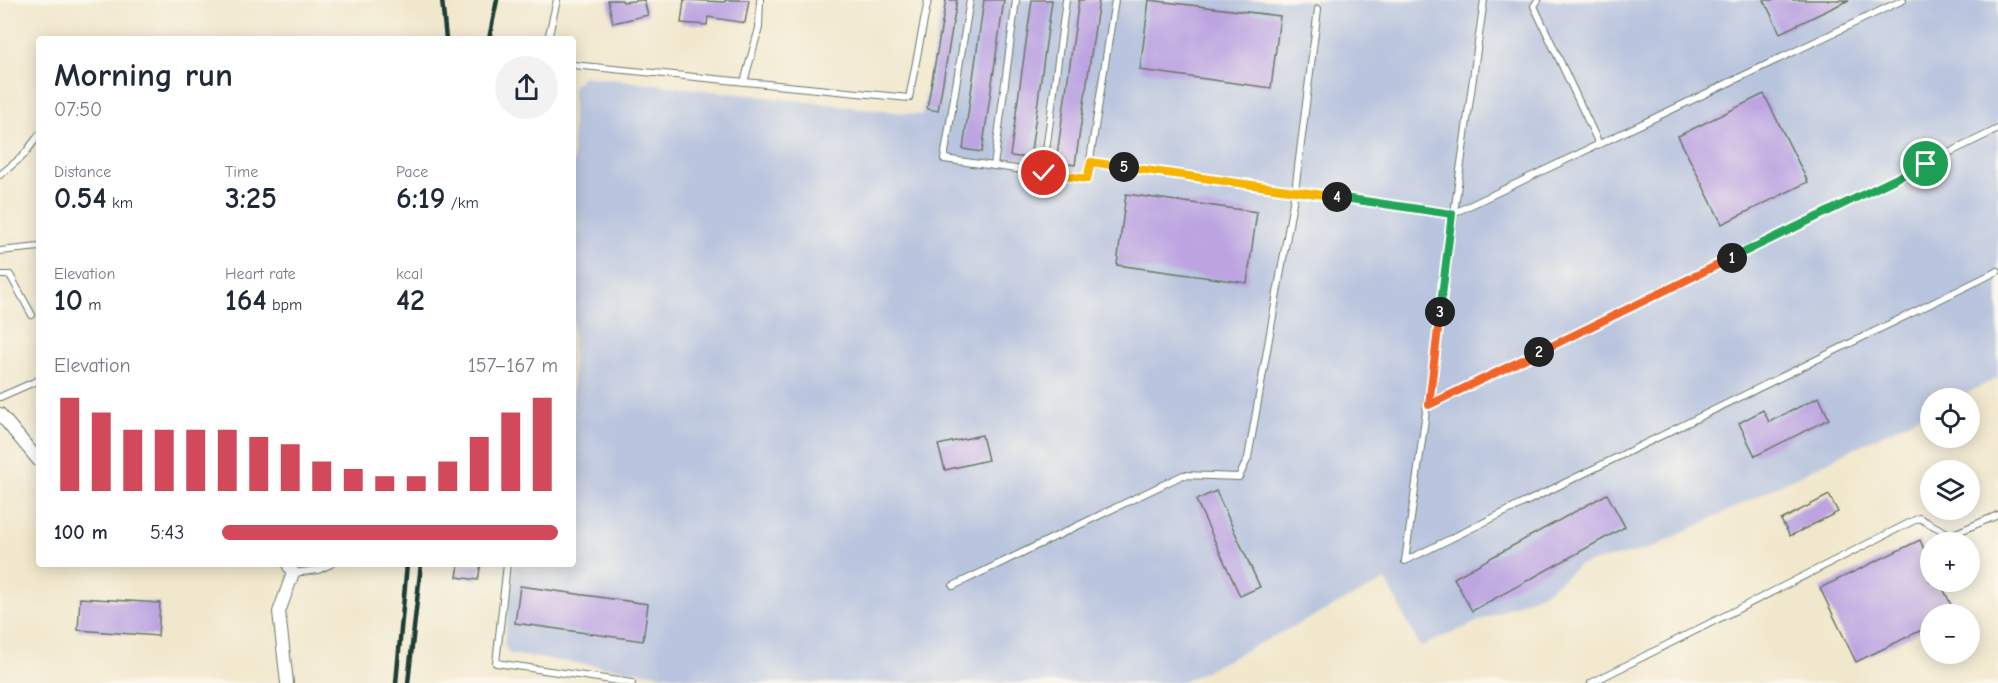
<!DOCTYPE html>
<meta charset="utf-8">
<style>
:root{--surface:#fff;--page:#f2f2f3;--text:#1f2937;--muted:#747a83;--accent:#d1495b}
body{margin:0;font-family:"Comic Neue",sans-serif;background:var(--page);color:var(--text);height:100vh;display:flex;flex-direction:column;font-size:22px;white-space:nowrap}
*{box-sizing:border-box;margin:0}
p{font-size:20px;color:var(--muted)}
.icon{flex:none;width:33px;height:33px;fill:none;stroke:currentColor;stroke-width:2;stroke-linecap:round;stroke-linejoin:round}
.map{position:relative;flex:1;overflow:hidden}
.sheet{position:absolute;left:36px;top:36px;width:540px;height:531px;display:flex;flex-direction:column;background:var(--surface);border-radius:6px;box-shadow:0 3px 15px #0003}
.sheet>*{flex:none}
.buttons{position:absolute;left:1920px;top:388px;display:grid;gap:12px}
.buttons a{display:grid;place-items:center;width:60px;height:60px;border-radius:50%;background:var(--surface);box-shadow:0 3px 15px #0003;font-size:30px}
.pin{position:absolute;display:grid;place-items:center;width:51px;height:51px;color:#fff;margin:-26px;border:3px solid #fff;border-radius:50%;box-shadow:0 2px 6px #0007}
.km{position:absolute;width:30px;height:30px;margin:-15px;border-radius:50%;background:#222;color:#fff;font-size:16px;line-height:30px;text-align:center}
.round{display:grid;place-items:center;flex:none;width:63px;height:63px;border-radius:32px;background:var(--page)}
.summary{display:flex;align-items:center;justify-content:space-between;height:102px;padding:0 18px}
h1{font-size:33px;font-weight:600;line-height:45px}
.stats{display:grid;grid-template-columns:repeat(3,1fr);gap:9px;height:102px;padding:6px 18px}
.stats div{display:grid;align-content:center}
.stats b{font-size:30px;font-weight:600}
.stats small{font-size:16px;font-weight:400}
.stats p{font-size:16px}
.chart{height:168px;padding:12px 18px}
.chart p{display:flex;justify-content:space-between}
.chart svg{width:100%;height:108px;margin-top:6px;stroke:var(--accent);stroke-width:6}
ul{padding:0 18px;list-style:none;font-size:20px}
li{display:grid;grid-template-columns:96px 72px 1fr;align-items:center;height:45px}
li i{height:15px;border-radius:8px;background:var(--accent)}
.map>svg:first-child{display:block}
</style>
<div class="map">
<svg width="1998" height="683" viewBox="0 0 1998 683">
<rect width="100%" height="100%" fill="#fbf7ec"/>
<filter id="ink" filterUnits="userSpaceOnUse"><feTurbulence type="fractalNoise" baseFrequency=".0167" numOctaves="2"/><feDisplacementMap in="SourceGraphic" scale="12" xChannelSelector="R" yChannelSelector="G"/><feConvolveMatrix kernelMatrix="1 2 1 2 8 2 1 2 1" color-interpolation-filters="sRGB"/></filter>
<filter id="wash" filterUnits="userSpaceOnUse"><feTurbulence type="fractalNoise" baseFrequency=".008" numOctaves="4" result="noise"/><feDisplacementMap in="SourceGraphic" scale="24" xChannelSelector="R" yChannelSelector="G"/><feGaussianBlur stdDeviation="1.35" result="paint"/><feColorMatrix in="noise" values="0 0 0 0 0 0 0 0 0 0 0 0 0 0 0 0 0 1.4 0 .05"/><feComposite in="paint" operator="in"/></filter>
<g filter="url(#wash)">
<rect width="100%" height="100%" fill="#f1e7cc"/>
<polygon fill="#b9c5de" points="943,0 1998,0 1998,378 1955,399 1930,399 1930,411 1650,549 1579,565 1549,590 1420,647 1386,580 1181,683 724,683 509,654 504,645 514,564 573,564 573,86 583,76 922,115"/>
<g id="blocks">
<g fill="#bca4e1">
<polygon points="608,0 622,0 623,2 644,0 648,15 613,23"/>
<polygon points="684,0 725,2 725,0 749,0 745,23 708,17 707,25 681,23"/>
<polygon points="946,0 957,0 938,111 927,109"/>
<polygon points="984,0 1004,0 982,152 963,149"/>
<polygon points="1032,0 1052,0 1030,158 1010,156"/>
<polygon points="1079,0 1099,0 1075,165 1056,162"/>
<polygon points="1149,0 1280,16 1271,88 1140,70"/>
<polygon points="1764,0 1849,0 1780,33"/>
<polygon points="1764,94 1808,182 1722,224 1678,136"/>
<polygon points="1126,194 1257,212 1247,283 1117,265"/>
<polygon points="1819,397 1829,419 1755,456 1739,423 1763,410 1769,422"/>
<polygon points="982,435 988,460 945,470 938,445"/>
<polygon points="1216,491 1260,587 1240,596 1196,500"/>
<polygon points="1607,494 1625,527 1472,611 1454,578"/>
<polygon points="1829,495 1838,512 1790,536 1781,520"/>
<polygon points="1920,540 1930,563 1930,582 1940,582 1956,615 1930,615 1930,626 1856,662 1820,588"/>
<polygon points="459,564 481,564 478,580 457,577"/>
<polygon points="520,586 648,604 643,641 515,623"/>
<polygon points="80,598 160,603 158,636 78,630"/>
</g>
</g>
</g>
<g filter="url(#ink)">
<use href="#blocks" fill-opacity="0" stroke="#687869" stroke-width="1.5"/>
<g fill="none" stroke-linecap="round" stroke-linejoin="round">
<g stroke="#687869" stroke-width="8">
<g id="service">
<polyline points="970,0 944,159 1087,179 1115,0"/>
<polyline points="1484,0 1405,561 1998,271"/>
<polyline points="1538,0 1534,6 1599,144"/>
<polyline points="548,39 557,0"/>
<polyline points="573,65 909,98 928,0"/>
<polyline points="744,82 759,28 760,0"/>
<polyline points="1091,162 1452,214 1903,0"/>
<polyline points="994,166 1016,0"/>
<polyline points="1043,173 1066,0"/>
<polyline points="0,175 23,156 39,135"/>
<polyline points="0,251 39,247"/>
<polyline points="0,275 10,275 32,315"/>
<polyline points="0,397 39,380"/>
<polyline points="1429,405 1998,129"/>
<polyline points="507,564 496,663 632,683"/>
<polyline points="293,573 318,570 331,564"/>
<polyline points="953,586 1183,475 1239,477 1248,458 1295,191 1318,9"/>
<polyline points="1591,683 1919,518 1951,535 1998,515"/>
</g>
</g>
<g stroke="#687869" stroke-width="14">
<g id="minor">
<polyline points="0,414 39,461"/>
<polyline points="287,683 279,612 293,573 288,564"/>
</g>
</g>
<use href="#service" stroke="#fff" stroke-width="6"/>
<use href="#minor" stroke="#fff" stroke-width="12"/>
<g stroke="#1f3d34" stroke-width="4.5">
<polyline points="442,0 446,39"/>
<polyline points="489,39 497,0"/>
<polyline points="396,683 407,564"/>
<polyline points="408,683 421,564"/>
</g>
</g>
</g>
<g fill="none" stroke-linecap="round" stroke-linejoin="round" filter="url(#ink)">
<g stroke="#fff" stroke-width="12">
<polyline id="split-1" points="1732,258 1926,164"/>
</g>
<g stroke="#fff" stroke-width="12">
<polyline id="split-2" points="1539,352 1732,258"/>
</g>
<g stroke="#fff" stroke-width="12">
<polyline id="split-3" points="1440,312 1429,405 1539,352"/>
</g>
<g stroke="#fff" stroke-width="12">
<polyline id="split-4" points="1337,197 1452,214 1440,312"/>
</g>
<g stroke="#fff" stroke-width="12">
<polyline id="split-5" points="1124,167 1337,197"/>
</g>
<g stroke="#fff" stroke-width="12">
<polyline id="split-6" points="1044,173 1087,179 1091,162 1124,167"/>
</g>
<use href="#split-1" stroke="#22a559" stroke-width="8"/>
<use href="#split-2" stroke="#f0652b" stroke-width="8"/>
<use href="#split-3" stroke="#f0652b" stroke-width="8"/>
<use href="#split-4" stroke="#22a559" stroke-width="8"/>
<use href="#split-5" stroke="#f5b400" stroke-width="8"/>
<use href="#split-6" stroke="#f5b400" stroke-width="8"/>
</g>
</svg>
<div class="buttons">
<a><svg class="icon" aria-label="locate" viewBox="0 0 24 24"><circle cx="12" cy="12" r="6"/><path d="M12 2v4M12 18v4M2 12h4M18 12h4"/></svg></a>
<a><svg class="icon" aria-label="layers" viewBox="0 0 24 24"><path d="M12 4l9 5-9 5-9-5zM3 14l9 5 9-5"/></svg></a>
<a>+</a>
<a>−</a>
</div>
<div class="pin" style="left:1926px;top:164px;background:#1e9e55"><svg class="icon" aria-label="arrive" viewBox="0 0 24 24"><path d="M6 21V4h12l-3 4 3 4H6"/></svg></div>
<div class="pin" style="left:1044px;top:173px;background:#d93025"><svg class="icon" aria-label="check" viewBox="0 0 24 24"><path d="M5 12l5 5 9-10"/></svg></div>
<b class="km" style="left:1732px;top:258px">1</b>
<b class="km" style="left:1539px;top:352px">2</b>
<b class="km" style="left:1440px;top:312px">3</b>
<b class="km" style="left:1337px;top:197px">4</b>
<b class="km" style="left:1124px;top:167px">5</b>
<section class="sheet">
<div class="summary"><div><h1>Morning run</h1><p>07:50</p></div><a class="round"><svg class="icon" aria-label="share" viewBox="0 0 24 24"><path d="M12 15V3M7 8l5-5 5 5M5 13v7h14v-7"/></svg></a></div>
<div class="stats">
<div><p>Distance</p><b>0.54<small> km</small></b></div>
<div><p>Time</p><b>3:25</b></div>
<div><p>Pace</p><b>6:19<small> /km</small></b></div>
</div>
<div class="stats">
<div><p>Elevation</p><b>10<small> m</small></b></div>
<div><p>Heart rate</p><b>164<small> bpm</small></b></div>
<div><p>kcal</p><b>42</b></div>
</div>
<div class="chart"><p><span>Elevation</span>157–167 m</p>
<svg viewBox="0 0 160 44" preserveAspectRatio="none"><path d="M5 44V6M15 44V12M25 44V19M35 44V19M45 44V19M55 44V19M65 44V22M75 44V25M85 44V32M95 44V35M105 44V38M115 44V38M125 44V32M135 44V22M145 44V12M155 44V6"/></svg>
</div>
<ul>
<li><b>100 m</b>5:43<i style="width:100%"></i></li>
</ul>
</section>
</div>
